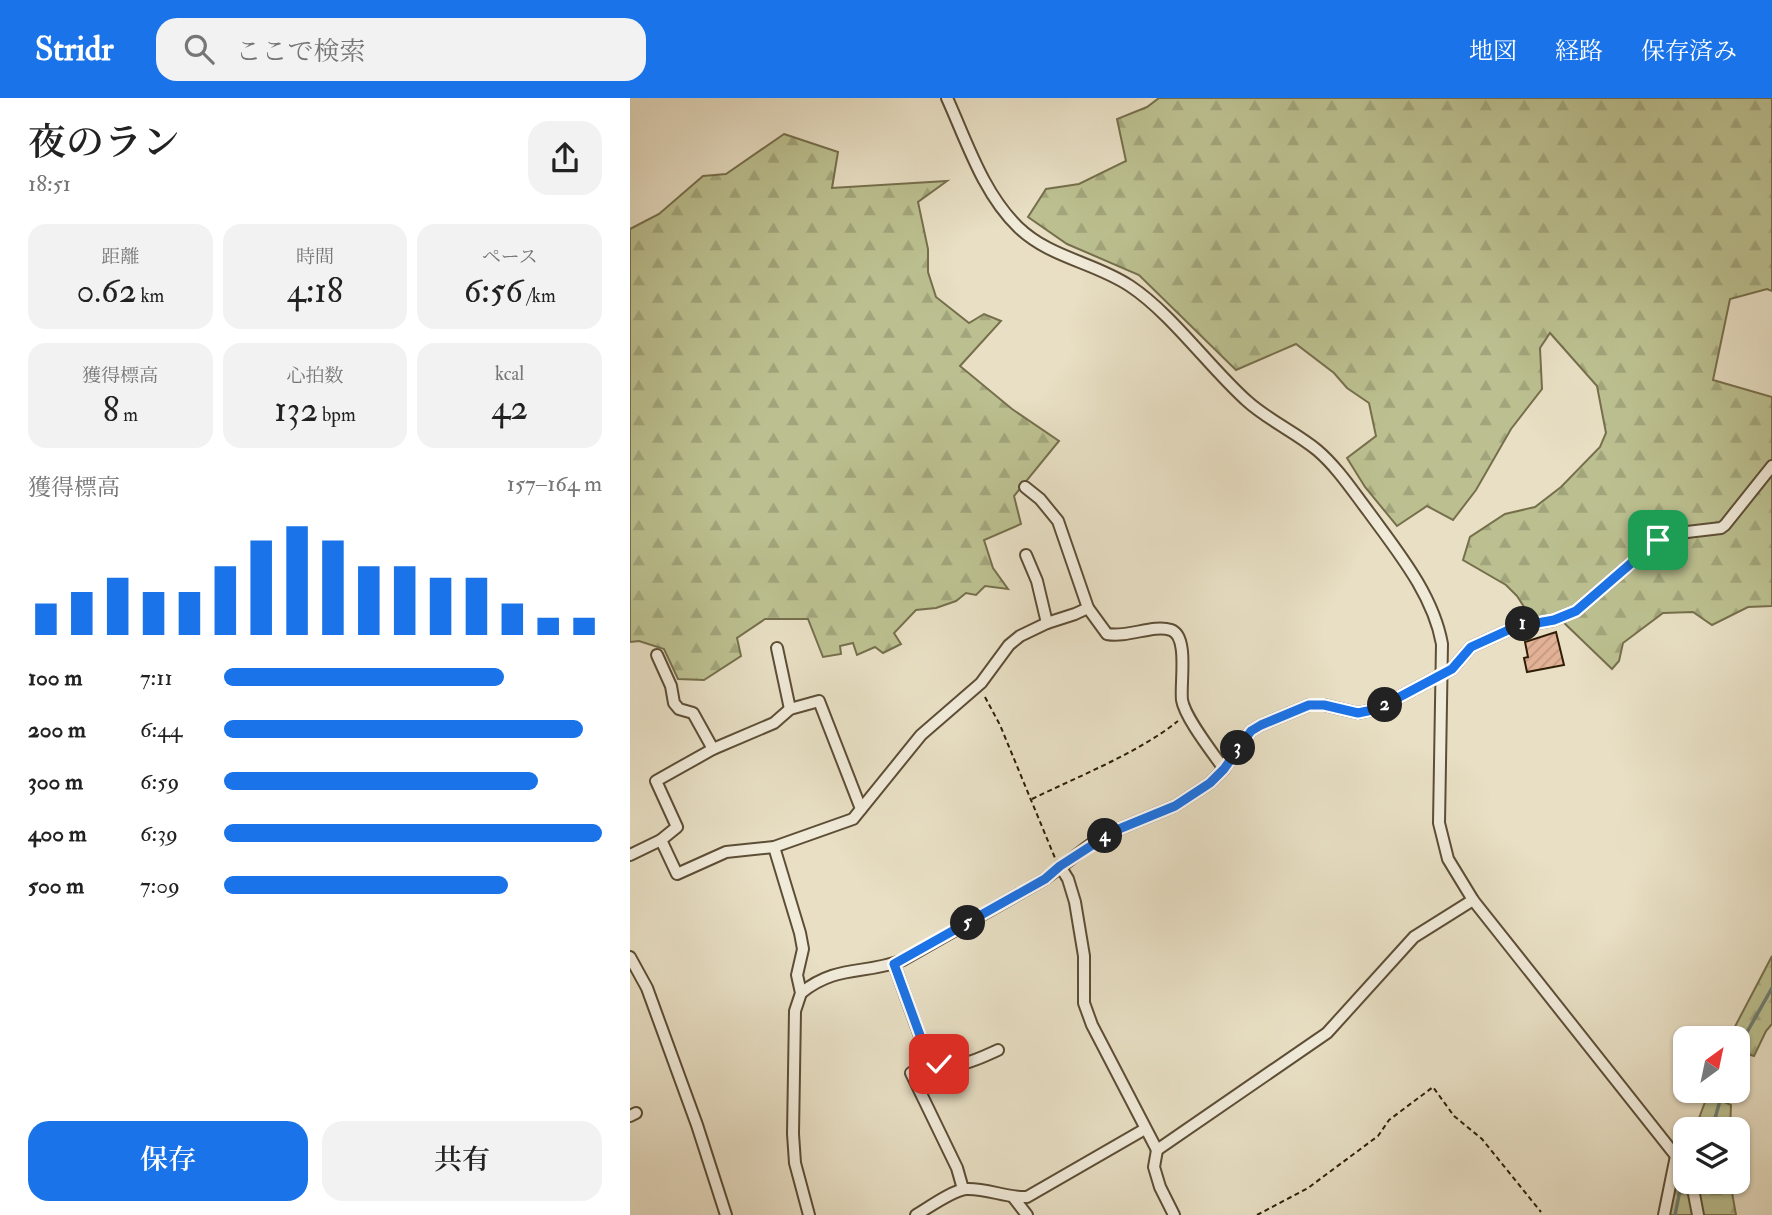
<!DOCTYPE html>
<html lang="ja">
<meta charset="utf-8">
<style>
:root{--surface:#fff;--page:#f2f2f2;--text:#222;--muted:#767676;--accent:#1a73e8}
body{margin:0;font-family:"IM FELL Double Pica","Noto Serif JP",serif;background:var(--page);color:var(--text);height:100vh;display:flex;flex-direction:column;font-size:26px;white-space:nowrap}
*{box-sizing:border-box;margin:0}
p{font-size:23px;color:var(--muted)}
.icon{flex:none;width:38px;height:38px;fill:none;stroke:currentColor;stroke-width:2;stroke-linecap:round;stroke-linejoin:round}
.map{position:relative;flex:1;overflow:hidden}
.details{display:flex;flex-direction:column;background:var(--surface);width:630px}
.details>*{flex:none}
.needle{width:46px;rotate:33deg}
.buttons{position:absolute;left:1043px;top:928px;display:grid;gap:14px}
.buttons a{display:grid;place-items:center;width:77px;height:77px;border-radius:14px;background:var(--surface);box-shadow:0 2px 5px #0004;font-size:35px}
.pin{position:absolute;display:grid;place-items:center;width:60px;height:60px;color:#fff;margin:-30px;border-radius:14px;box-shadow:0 4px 10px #0006}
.km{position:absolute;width:35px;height:35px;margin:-18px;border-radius:50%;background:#222;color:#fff;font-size:19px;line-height:35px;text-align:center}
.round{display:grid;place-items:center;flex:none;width:74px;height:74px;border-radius:21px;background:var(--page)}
.headline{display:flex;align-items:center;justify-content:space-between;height:119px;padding:0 28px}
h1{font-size:38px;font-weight:600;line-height:52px}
.stats{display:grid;grid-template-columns:repeat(3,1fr);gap:10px;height:119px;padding:7px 28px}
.stats div{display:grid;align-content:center;border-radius:18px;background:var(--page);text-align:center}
.stats b{font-size:35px;font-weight:600}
.stats small{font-size:19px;font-weight:400}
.stats p{font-size:19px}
.chart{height:196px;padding:14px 28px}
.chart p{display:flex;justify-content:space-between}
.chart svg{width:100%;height:126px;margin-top:7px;stroke:var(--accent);stroke-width:6}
.action{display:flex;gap:14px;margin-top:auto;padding:14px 28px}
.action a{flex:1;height:80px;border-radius:21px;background:var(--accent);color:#fff;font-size:28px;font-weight:600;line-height:80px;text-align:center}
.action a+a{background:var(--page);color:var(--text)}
ul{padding:0 28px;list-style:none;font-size:23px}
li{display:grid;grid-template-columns:112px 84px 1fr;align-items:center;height:52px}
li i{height:18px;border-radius:9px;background:var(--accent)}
header{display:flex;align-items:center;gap:42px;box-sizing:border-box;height:98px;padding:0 35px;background:var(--accent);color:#fff}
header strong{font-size:33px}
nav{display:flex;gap:38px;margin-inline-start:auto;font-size:24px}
.search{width:490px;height:63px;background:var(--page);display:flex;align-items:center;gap:18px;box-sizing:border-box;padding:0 24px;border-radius:21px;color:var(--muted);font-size:26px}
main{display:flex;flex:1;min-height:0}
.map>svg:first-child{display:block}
</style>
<header>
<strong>Stridr</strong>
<div class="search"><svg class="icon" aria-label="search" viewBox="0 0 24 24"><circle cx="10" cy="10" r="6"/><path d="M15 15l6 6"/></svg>ここで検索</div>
<nav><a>地図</a><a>経路</a><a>保存済み</a></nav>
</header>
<main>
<section class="details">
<div class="headline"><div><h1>夜のラン</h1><p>18:51</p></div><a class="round"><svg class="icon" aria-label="share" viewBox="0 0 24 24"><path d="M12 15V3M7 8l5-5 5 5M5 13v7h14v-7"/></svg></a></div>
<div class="stats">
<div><p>距離</p><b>0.62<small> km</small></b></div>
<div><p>時間</p><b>4:18</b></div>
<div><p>ペース</p><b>6:56<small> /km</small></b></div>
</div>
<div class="stats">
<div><p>獲得標高</p><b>8<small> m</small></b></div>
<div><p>心拍数</p><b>132<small> bpm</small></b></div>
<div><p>kcal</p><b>42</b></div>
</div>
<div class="chart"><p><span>獲得標高</span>157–164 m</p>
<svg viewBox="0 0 160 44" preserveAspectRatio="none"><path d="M5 44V33M15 44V29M25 44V24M35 44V29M45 44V29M55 44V20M65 44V11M75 44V6M85 44V11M95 44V20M105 44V20M115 44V24M125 44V24M135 44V33M145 44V38M155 44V38"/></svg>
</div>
<ul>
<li><b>100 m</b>7:11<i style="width:74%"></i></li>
<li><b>200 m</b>6:44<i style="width:95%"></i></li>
<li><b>300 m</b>6:59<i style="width:83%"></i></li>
<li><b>400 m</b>6:39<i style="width:100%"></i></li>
<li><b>500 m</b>7:09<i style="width:75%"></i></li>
</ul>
<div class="action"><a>保存</a><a>共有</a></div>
</section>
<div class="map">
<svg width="1142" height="1117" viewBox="0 0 1142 1117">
<defs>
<pattern id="forest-firs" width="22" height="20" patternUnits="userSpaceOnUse" patternTransform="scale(1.75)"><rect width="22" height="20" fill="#bcc090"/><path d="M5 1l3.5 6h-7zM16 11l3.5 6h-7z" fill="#a2a57b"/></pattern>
<pattern id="building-hatch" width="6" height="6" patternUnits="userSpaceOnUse" patternTransform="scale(1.75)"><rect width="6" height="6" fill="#e2b196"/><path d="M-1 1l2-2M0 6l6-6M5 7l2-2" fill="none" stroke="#c29880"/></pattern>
</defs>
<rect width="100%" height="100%" fill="#e8dfc4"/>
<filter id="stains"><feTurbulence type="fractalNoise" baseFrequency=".00286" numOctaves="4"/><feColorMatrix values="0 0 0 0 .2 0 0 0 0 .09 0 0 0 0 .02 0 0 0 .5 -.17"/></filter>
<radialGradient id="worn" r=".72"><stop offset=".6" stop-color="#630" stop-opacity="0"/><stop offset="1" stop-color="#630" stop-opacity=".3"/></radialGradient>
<g fill="url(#forest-firs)" stroke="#766f4c" stroke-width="2">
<polygon points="529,0 1142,0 1142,193 1137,191 1100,201 1083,282 1142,299 1142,508 1118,509 1082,527 1063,514 1033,515 993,545 989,563 982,571 930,521 907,529 887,498 876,487 833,462 840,439 875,416 905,409 931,389 970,349 976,335 967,288 920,235 910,250 912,291 881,331 846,392 823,422 797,408 767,428 735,389 717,360 746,338 739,305 717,290 704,275 666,246 606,272 509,177 437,146 398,119 416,91 449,86 496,63 487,21 517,9"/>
<polygon points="154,36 208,54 202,90 317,83 288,104 298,151 298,174 306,199 339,225 354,216 371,223 330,268 382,311 429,343 384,398 391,426 354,442 363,470 378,491 355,488 346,497 336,495 326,503 306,510 286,512 264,535 271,546 253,555 245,549 227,557 223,545 210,548 211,556 193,559 178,521 135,521 107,540 111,558 74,582 48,581 34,551 9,543 0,544 0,131 29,116 73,78 96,76"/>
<polygon points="1142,858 1142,926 1136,933 1124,958 1108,953 1108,940 1099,940"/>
<polygon points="1078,996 1101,1007 1100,1031 1065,1031"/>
<polygon points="1050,1067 1055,1083 1100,1083 1106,1117 1039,1117"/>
</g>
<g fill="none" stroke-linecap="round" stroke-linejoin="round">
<g stroke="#6e7d72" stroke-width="3.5">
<polyline points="1108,950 1142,890"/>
<polyline points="1082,1031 1093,992"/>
<polyline points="1045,1117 1051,1087 1055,1080"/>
</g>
</g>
<polygon fill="url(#building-hatch)" stroke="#2f1e07" stroke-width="2" points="926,534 934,567 897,574 894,560 898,559 895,544"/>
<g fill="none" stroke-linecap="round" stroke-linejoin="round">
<g stroke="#5d4e36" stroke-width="14">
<g id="minor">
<path d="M317 0C337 44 353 95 388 129 420 160 464 164 500 188 542 216 579 269 617 303 638 322 665 334 687 352 707 369 722 392 738 413 767 453 803 496 812 546L809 725 818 761 843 802 1046 1058 1055 1076"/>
<path d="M395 389 410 401 428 423 458 510 477 536C498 540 523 526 541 532 559 538 550 585 552 602 555 620 583 655 594 671"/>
<polyline points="396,457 407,483 417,525"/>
<polyline points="147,550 160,611"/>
<polyline points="27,557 41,588 44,605 49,611 63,615 83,651"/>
<polyline points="31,742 47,776 96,754 144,749 223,721 291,637 351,585 379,547 390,538 417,525 445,516 458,510"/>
<polyline points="144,749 170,835 173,851 167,877 171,895 165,913 163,1036 165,1065 179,1117"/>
<polyline points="0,757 31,742 47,729 26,683 83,651 144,625 160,611 189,603 231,711"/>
<polyline points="430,768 438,781 445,804 454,858 454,905 462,927 527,1052 697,935 784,839 843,802"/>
<polyline points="0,859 17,890 67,1027 96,1117"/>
<path d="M264 866 299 963C325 973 344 963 368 952"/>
<path d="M171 895C207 866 235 877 273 862L415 781 461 746 484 733 545 708 580 685 594 671 621 633 631 627 679 607H694L728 615 747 611 822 571 841 549 885 529 924 522 946 513 1028 442 1040 436 1091 430 1095 427 1142 368"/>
<polyline points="299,963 281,975 327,1070 333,1091"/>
<polyline points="0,1018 6,1015"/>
<polyline points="527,1052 524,1069 530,1089 544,1117"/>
<polyline points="1059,1083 1064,1096 1068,1117"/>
<polyline points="383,1099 397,1117"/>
<path d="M286 1117C298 1110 323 1092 336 1091 357 1090 376 1100 397 1099L515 1031"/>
<polyline points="1034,1117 1046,1058"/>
</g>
</g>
<g stroke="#2f1e07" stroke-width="2" stroke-dasharray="5 3.5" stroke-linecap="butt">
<polyline points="355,599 370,627 425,760"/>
<path d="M402 701C449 678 508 655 548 623"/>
<polyline points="627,1117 678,1090 748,1038 759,1022 803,989 824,1018 852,1041 911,1114"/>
</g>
<use href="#minor" stroke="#f0ead9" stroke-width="10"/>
</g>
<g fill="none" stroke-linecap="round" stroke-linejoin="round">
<g stroke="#fff" stroke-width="14">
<polyline id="route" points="309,966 299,962 264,866 415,781 430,768 484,733 545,708 580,685 594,671 621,633 631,627 679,607 694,607 728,615 747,611 822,571 841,549 885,529 924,522 946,513 1028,442"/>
</g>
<use href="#route" stroke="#1a73e8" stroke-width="9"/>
</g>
<rect width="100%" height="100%" filter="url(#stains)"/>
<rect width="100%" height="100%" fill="url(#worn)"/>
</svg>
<div class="buttons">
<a><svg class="needle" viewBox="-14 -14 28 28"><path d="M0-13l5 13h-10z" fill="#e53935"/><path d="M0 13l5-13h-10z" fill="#767676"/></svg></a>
<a><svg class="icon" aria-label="layers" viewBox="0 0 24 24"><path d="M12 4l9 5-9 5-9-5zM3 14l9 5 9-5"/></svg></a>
</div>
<div class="pin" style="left:1028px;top:442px;background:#1e9e55"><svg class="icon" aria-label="arrive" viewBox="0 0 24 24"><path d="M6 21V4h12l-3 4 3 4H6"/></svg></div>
<div class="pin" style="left:309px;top:966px;background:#d93025"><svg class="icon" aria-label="check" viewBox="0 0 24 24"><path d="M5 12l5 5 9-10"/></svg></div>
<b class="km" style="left:893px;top:526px">1</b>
<b class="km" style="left:755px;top:607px">2</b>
<b class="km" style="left:608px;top:650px">3</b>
<b class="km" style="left:475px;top:738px">4</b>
<b class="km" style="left:338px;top:825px">5</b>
</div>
</main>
